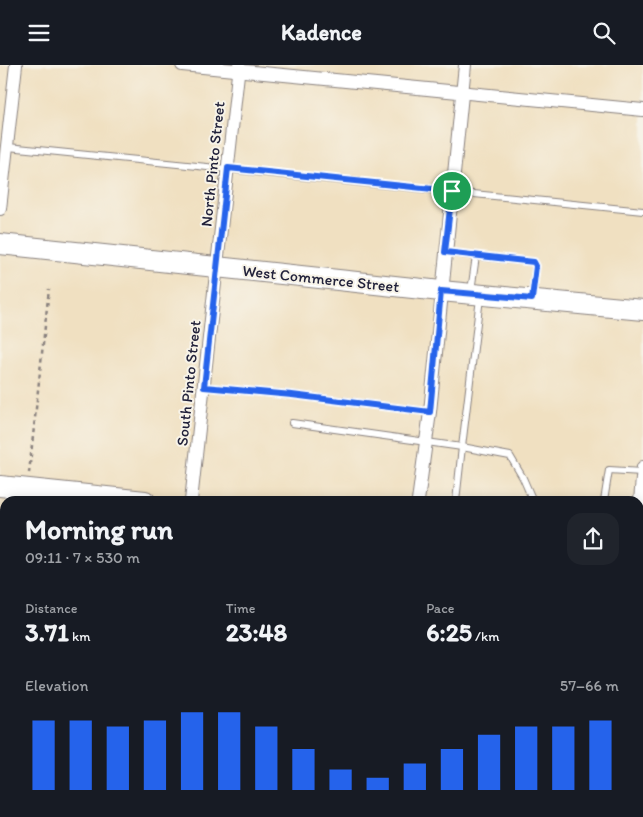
<!DOCTYPE html>
<meta charset="utf-8">
<style>
:root{--surface:#171b24;--page:#20242c;--text:#f1f3f6;--muted:#9ea1a6;--accent:#2563eb}
body{margin:0;font-family:Itim,sans-serif;background:var(--page);color:var(--text);height:100vh;display:flex;flex-direction:column;font-size:19px;white-space:nowrap}
*{box-sizing:border-box;margin:0}
p{font-size:16px;color:var(--muted)}
.icon{flex:none;width:28px;height:28px;fill:none;stroke:currentColor;stroke-width:2;stroke-linecap:round;stroke-linejoin:round}
.map{position:relative;flex:1;overflow:hidden}
.side{position:absolute;left:0px;top:431px;width:644px;height:321px;display:flex;flex-direction:column;background:var(--surface);border-radius:15px 15px 0 0;box-shadow:0 2px 12px #0003}
.side>*{flex:none}
.pin{position:absolute;display:grid;place-items:center;width:42px;height:42px;color:#fff;margin:-21px;border:2px solid #fff;border-radius:50%;box-shadow:0 1px 5px #0007}
.round{display:grid;place-items:center;flex:none;width:52px;height:52px;border-radius:15px;background:var(--page)}
.headline{display:flex;align-items:center;justify-content:space-between;height:85px;padding:0 25px}
h1{font-size:28px;font-weight:700;line-height:38px}
.stats{display:grid;grid-template-columns:repeat(3,1fr);gap:8px;height:85px;padding:5px 25px}
.stats div{display:grid;align-content:center}
.stats b{font-size:25px;font-weight:700}
.stats small{font-size:14px;font-weight:400}
.stats p{font-size:14px}
.chart{height:140px;padding:10px 25px}
.chart p{display:flex;justify-content:space-between}
.chart svg{width:100%;height:90px;margin-top:5px;stroke:var(--accent);stroke-width:6}
header{display:flex;justify-content:space-between;align-items:center;height:65px;padding:0 25px;background:var(--surface);font-size:22px;font-weight:700}
.map>svg:first-child{display:block}
</style>
<header><svg class="icon" aria-label="menu" viewBox="0 0 24 24"><path d="M4 6h16M4 12h16M4 18h16"/></svg>Kadence<svg class="icon" aria-label="search" viewBox="0 0 24 24"><circle cx="10" cy="10" r="6"/><path d="M15 15l6 6"/></svg></header>
<div class="map">
<svg width="643" height="752" viewBox="0 0 643 752">
<rect width="100%" height="100%" fill="#f7f3e8"/>
<filter id="ink" filterUnits="userSpaceOnUse"><feTurbulence type="fractalNoise" baseFrequency=".02" numOctaves="2"/><feDisplacementMap in="SourceGraphic" scale="10" xChannelSelector="R" yChannelSelector="G"/><feConvolveMatrix kernelMatrix="1 2 1 2 8 2 1 2 1" color-interpolation-filters="sRGB"/></filter>
<filter id="wash" filterUnits="userSpaceOnUse"><feTurbulence type="fractalNoise" baseFrequency=".0096" numOctaves="4" result="noise"/><feDisplacementMap in="SourceGraphic" scale="20" xChannelSelector="R" yChannelSelector="G"/><feGaussianBlur stdDeviation="1.12" result="paint"/><feColorMatrix in="noise" values="0 0 0 0 0 0 0 0 0 0 0 0 0 0 0 0 0 1.4 0 .05"/><feComposite in="paint" operator="in"/></filter>
<g filter="url(#wash)">
<rect width="100%" height="100%" fill="#f0e0c1"/>
</g>
<g filter="url(#ink)">
<g fill="none" stroke-linecap="round" stroke-linejoin="round">
<g stroke="#89817e" stroke-width="8">
<g id="service">
<polyline points="8,82 643,146"/>
<polyline points="445,187 476,191 471,226"/>
<polyline points="476,191 534,197 536,201 532,231"/>
<polyline points="204,322 293,330 430,347"/>
<polyline points="292,358 462,382 480,233"/>
<polyline points="456,436 462,382 510,391 523,413 533,436"/>
<polyline points="604,436 609,405 642,407"/>
<polyline points="0,544 5,544"/>
<polyline points="639,608 643,609"/>
<polyline points="40,752 41,748"/>
<polyline points="269,752 269,748"/>
</g>
</g>
<g stroke="#89817e" stroke-width="14">
<g id="minor">
<polyline points="182,0 643,45"/>
<polyline points="0,144 16,0"/>
<polyline points="191,436 239,0"/>
<polyline points="418,436 430,347 465,0"/>
<polyline points="639,447 643,402"/>
<polyline points="0,662 5,663"/>
<polyline points="639,729 643,729"/>
<polyline points="157,752 158,748"/>
<polyline points="383,752 383,748"/>
<polyline points="605,752 606,748"/>
</g>
</g>
<g stroke="#89817e" stroke-width="22">
<g id="primary">
<polyline points="0,179 441,226 643,245"/>
<polyline points="0,421 145,436"/>
<polyline points="639,486 643,486"/>
</g>
</g>
<polyline stroke="#89817e" stroke-width="2.5" stroke-dasharray="4 4" stroke-linecap="butt" points="29,408 49,224"/>
<use href="#service" stroke="#fff" stroke-width="6"/>
<use href="#minor" stroke="#fff" stroke-width="12"/>
<use href="#primary" stroke="#fff" stroke-width="20"/>
</g>
</g>
<g fill="none" stroke-linecap="round" stroke-linejoin="round" filter="url(#ink)">
<g stroke="#fff" stroke-width="10">
<polygon id="route" points="228,103 452,126 445,187 534,197 536,201 532,234 441,226 430,347 292,330 204,322"/>
</g>
<use href="#route" stroke="#2563eb" stroke-width="6"/>
</g>
<g text-anchor="middle" stroke-width="4" stroke-linejoin="round" paint-order="stroke">
<g font-size="16" fill="#22223b" stroke="#f7f3e8">
<text transform="translate(212 99) rotate(-84)" y="6">North Pinto Street</text>
<text transform="translate(321 213) rotate(6)" y="6">West Commerce Street</text>
<text transform="translate(188 318) rotate(-84)" y="6">South Pinto Street</text>
</g>
</g>
</svg>
<div class="pin" style="left:452px;top:126px;background:#1e9e55"><svg class="icon" aria-label="arrive" viewBox="0 0 24 24"><path d="M6 21V4h12l-3 4 3 4H6"/></svg></div>
<section class="side">
<div class="headline"><div><h1>Morning run</h1><p>09:11 · 7 × 530 m</p></div><a class="round"><svg class="icon" aria-label="share" viewBox="0 0 24 24"><path d="M12 15V3M7 8l5-5 5 5M5 13v7h14v-7"/></svg></a></div>
<div class="stats">
<div><p>Distance</p><b>3.71<small> km</small></b></div>
<div><p>Time</p><b>23:48</b></div>
<div><p>Pace</p><b>6:25<small> /km</small></b></div>
</div>
<div class="chart"><p><span>Elevation</span>57–66 m</p>
<svg viewBox="0 0 160 44" preserveAspectRatio="none"><path d="M5 44V10M15 44V10M25 44V13M35 44V10M45 44V6M55 44V6M65 44V13M75 44V24M85 44V34M95 44V38M105 44V31M115 44V24M125 44V17M135 44V13M145 44V13M155 44V10"/></svg>
</div>
</section>
</div>
